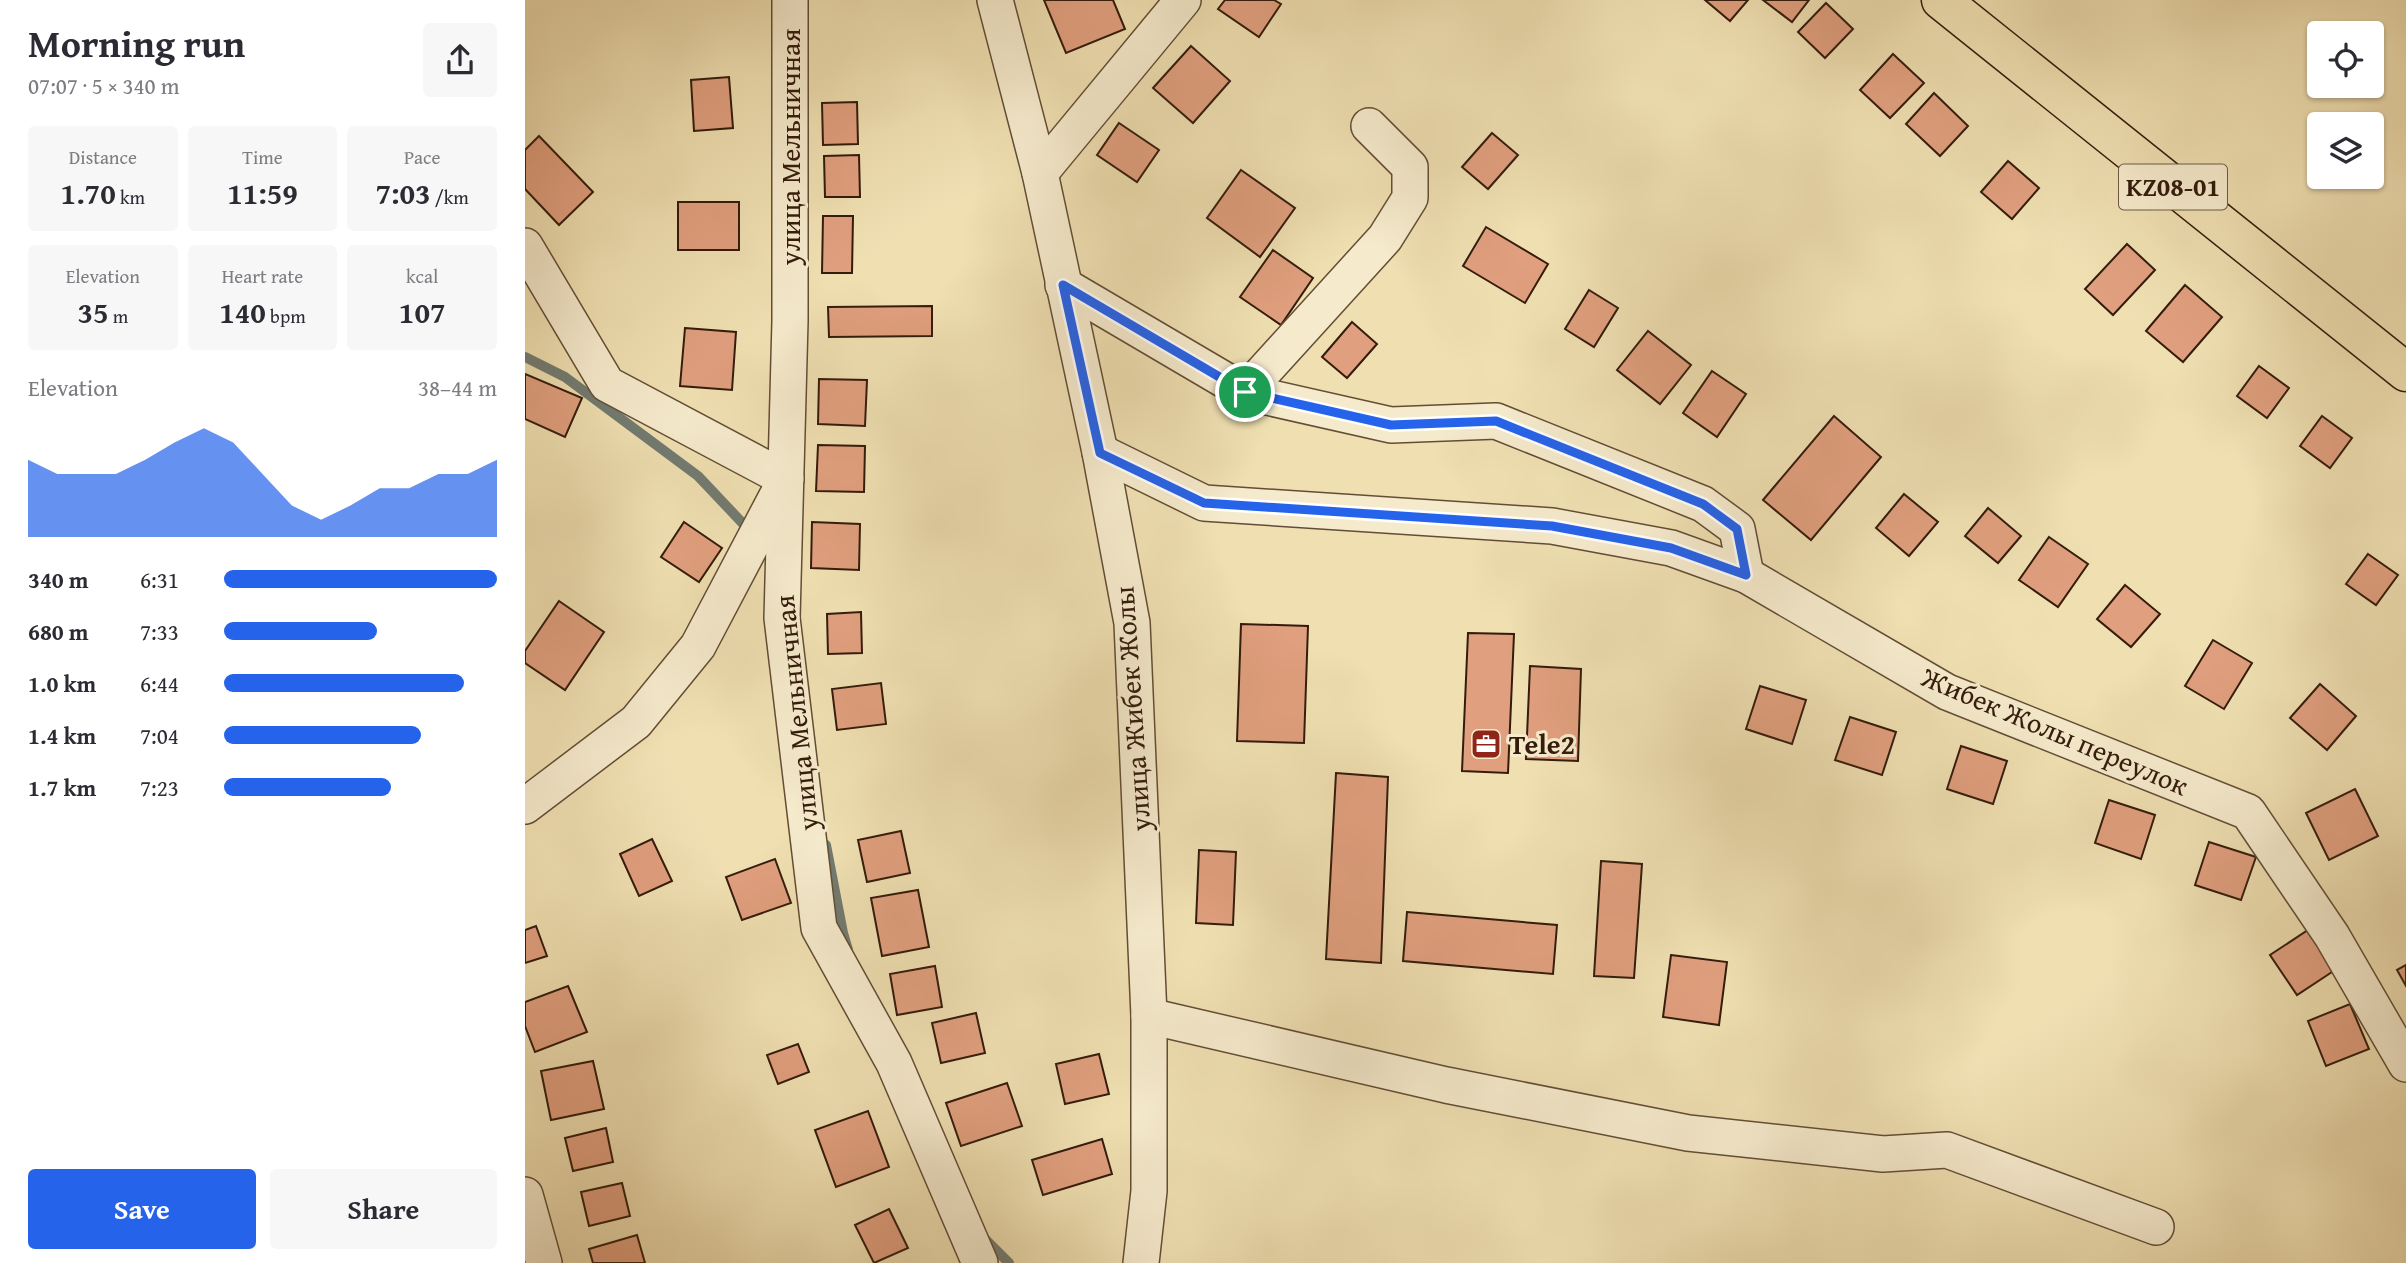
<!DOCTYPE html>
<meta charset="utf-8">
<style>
:root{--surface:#fff;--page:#f7f7f7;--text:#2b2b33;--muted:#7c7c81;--accent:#2563eb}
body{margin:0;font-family:"Gentium Book Plus",serif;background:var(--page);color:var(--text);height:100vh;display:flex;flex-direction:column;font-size:26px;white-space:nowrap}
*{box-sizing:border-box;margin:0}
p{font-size:23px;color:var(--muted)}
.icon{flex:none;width:38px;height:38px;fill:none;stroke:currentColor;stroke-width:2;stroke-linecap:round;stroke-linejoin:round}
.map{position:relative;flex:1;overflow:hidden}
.panel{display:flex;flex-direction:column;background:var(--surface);width:525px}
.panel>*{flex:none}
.fabs{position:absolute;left:1782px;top:21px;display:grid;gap:14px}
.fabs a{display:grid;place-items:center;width:77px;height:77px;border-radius:7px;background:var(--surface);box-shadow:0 2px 5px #0004;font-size:35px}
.pin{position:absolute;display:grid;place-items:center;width:60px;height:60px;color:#fff;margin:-30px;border:4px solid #fff;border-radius:50%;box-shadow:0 2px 7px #0007}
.round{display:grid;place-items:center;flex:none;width:74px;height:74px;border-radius:7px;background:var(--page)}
.summary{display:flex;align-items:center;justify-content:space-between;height:119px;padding:0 28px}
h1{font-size:38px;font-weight:800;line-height:52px}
.figures{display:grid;grid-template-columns:repeat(3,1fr);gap:10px;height:119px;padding:7px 28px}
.figures div{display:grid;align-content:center;border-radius:7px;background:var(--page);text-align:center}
.figures b{font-size:30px;font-weight:800}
.figures small{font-size:19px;font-weight:400}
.figures p{font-size:19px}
.chart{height:196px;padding:14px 28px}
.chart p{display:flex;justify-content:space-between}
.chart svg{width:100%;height:126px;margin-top:7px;fill:var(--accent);opacity:.7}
.button{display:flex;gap:14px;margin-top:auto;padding:14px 28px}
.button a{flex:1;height:80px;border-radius:7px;background:var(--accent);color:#fff;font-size:28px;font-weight:800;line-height:80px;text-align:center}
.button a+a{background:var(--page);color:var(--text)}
ul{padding:0 28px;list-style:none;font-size:23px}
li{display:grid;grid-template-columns:112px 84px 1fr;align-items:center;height:52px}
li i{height:18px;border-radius:9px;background:var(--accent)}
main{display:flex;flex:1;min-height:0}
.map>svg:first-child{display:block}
</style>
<main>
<section class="panel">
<div class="summary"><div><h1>Morning run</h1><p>07:07 · 5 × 340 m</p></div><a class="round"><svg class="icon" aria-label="share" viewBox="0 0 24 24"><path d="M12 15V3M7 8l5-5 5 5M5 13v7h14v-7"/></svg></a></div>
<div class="figures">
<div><p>Distance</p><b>1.70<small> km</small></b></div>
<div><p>Time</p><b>11:59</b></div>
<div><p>Pace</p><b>7:03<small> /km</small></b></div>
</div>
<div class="figures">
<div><p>Elevation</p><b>35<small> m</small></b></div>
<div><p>Heart rate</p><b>140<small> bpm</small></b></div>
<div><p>kcal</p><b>107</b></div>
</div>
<div class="chart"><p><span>Elevation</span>38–44 m</p>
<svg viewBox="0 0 160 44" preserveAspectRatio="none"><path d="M0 44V17L10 22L20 22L30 22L40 17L50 11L60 6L70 11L80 22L90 33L100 38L110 33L120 27L130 27L140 22L150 22L160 17V44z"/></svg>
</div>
<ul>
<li><b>340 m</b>6:31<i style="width:100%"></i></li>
<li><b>680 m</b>7:33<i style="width:56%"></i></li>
<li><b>1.0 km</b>6:44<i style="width:88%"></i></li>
<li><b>1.4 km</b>7:04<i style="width:72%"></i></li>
<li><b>1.7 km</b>7:23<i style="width:61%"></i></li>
</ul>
<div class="button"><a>Save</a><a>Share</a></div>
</section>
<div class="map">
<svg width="1881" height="1263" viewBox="0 0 1881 1263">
<rect width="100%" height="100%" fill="#efdfb1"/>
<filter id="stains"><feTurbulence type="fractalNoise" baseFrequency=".00286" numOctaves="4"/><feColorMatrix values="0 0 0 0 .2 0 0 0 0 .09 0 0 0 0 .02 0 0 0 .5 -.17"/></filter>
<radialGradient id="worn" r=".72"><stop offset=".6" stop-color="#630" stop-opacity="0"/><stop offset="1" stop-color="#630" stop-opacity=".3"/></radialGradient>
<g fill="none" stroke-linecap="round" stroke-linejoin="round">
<g stroke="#727b71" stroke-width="10">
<polyline points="0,357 40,377 173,476 225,531"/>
<polyline points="301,845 318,933 323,950"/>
<polyline points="459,1238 484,1263"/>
</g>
</g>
<g fill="#e09f7e" stroke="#341c0c" stroke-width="2">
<polygon points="519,0 588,0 600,29 541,53"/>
<polygon points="700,0 749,0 756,4 734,37 693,9"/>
<polygon points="1180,0 1223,0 1205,21"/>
<polygon points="1238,0 1284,0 1267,22"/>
<polygon points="1301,3 1328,29 1300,58 1273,32"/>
<polygon points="666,46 705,81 668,123 628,88"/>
<polygon points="1368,54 1399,83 1365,118 1335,90"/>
<polygon points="204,77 208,128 169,131 166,80"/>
<polygon points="1409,93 1443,126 1415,156 1381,124"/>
<polygon points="332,102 333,144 298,145 297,103"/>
<polygon points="594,123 634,150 612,182 572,155"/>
<polygon points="967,133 993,155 963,189 937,167"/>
<polygon points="14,136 68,192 34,225 0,189 0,150"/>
<polygon points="334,155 335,197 300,197 299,156"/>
<polygon points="1483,161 1514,188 1487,219 1456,192"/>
<polygon points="716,170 770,208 735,257 682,218"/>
<rect x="153" y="202" width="61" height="48"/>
<polygon points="298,216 328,216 327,273 297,273"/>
<polygon points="961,227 1023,264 1000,303 938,266"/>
<polygon points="1602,244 1630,270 1588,315 1560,289"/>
<polygon points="748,250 788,278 756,325 715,297"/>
<polygon points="1660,285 1697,317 1658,362 1621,331"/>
<polygon points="1064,290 1093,308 1069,347 1040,329"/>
<polygon points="407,306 407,336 304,337 303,307"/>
<polygon points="827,322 852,344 822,378 797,357"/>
<polygon points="160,328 211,332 207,390 155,386"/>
<polygon points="1123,331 1166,365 1135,404 1092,370"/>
<polygon points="1734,366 1764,388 1742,418 1712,396"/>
<polygon points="1187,371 1221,394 1192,437 1158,413"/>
<polygon points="0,374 57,398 40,437 0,419"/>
<polygon points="294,379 342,380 340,426 293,424"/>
<polygon points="1309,416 1356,457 1286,540 1238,500"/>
<polygon points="1797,416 1827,438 1805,468 1775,446"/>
<polygon points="293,445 340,446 339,492 291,491"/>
<polygon points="1379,494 1413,522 1384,556 1351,528"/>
<polygon points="1463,508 1496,536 1473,563 1440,536"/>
<polygon points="159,522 197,548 174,582 136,557"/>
<polygon points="287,522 335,524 334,570 286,568"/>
<polygon points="1524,537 1563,564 1533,607 1494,580"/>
<polygon points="1843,554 1873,575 1851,605 1821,584"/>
<polygon points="1600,585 1635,614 1606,647 1572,619"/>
<polygon points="34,601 79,632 40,690 0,663 0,651"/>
<polygon points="336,612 337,653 303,654 302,614"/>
<polygon points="716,624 783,626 779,743 712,741"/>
<polygon points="943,633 989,634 983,773 937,771"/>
<polygon points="1688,640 1727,663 1699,709 1660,686"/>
<polygon points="1005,666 1056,669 1053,761 1001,759"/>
<polygon points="356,683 361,724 312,730 307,689"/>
<polygon points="1795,684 1831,716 1802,750 1765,718"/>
<polygon points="1235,686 1281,700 1267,744 1221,729"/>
<polygon points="1325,717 1371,732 1357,775 1310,760"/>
<polygon points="1436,746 1482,761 1468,804 1422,789"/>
<polygon points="811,773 863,777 856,963 801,959"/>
<polygon points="1830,789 1853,836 1804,860 1781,813"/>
<polygon points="1584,800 1630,815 1616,859 1570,843"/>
<polygon points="376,831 385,873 342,882 333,840"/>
<polygon points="127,839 147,881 114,896 95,854"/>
<polygon points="1684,842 1731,857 1716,900 1670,885"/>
<polygon points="674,850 711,852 708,925 671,923"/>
<polygon points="250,859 266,903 217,920 201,877"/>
<polygon points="1076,861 1117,864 1109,978 1069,976"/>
<polygon points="393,890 404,947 357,956 346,898"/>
<polygon points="882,912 1032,925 1028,974 878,961"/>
<polygon points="11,926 22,956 0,963 0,930"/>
<polygon points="1783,930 1810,970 1772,995 1745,955"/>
<polygon points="1146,955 1202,962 1194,1025 1138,1017"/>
<polygon points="1881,965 1881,986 1872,970"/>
<polygon points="410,966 417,1007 372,1015 365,974"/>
<polygon points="43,986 62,1032 10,1052 0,1026 0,1002"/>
<polygon points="1825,1004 1844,1049 1801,1066 1783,1021"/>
<polygon points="451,1013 460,1053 416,1063 407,1023"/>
<polygon points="273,1044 284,1072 253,1084 242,1055"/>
<polygon points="574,1054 584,1094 540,1104 531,1064"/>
<polygon points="68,1061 79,1109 26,1120 16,1071"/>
<polygon points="482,1083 497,1126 436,1146 421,1103"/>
<polygon points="343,1111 364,1167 311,1187 290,1130"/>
<polygon points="81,1128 88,1162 48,1171 40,1138"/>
<polygon points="577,1139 587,1174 518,1195 507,1160"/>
<polygon points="97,1183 105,1216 64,1226 56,1192"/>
<polygon points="364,1209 383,1248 349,1263 330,1225"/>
<polygon points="112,1235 120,1263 68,1263 64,1249"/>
</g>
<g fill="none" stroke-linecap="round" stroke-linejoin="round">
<g stroke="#634d35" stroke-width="38">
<g id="minor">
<polyline points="265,0 265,321 257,618 294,928 369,1063 455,1263"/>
<polyline points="470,0 515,173 575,452 607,623 624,1016 624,1191 616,1263"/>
<polyline points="515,173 658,0"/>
<polyline points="0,246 82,384 261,479 173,646 111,722 0,806"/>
<polyline points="538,285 720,392 866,425 971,421 1178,504 1212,529 1221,575"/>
<polyline points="720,392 860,238 885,198 885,167 844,126"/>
<polyline points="575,452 679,503 1027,526 1146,548 1221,575 1422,692 1723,812 1807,936 1881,1064"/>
<polyline points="624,1016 921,1085 1163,1133 1358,1154 1422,1150 1631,1227"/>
<polyline points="0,1195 19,1263"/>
</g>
</g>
<g stroke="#341c0c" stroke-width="41">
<polyline id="primary" points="1416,0 1881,372"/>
</g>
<use href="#minor" stroke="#f5eacc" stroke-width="35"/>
<use href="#primary" stroke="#efdfb1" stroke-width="38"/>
</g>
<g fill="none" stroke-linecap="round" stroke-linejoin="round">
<g stroke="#fff" stroke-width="14">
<polygon id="route" points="538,285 720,392 866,425 971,421 1178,504 1212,529 1221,575 1146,548 1027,526 679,503 575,453"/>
</g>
<use href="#route" stroke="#2563eb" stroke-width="9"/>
</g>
<defs>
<g id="office-square" transform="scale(1.575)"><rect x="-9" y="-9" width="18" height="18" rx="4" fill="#8f2418" stroke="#f5eacc"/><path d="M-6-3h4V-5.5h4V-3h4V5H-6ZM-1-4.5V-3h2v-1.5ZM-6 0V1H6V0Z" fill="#fff"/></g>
</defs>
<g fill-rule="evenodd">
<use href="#office-square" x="961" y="744"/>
</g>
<g text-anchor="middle" stroke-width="6" stroke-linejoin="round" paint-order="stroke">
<rect fill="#f5eacc" stroke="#6e5a46" stroke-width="2" x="1594" y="164.5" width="108" height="45" rx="5"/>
<g font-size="26" font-weight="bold" fill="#341c0c">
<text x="1648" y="196">KZ08-01</text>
</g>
<g font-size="28" fill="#341c0c" stroke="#f5eacc">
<text transform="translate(265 147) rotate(-90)" y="10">улица Мельничная</text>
<text transform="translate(607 709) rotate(-94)" y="10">улица Жибек Жолы</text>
<text transform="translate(271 713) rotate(-96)" y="10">улица Мельничная</text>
<text transform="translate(1530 731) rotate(23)" y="10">Жибек Жолы переулок</text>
</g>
<g font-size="28" font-weight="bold" fill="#341c0c" stroke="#f5eacc" text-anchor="start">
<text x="984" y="754">Tele2</text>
</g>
</g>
<rect width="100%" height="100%" filter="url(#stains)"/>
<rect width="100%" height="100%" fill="url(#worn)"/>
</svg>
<div class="fabs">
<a><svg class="icon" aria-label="locate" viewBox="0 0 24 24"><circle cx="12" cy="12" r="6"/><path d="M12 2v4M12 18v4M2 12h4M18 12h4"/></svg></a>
<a><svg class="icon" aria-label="layers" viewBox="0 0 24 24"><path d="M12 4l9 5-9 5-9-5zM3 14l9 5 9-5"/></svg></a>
</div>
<div class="pin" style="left:720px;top:392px;background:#1e9e55"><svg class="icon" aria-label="arrive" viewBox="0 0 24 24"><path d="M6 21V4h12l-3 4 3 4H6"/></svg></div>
</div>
</main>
